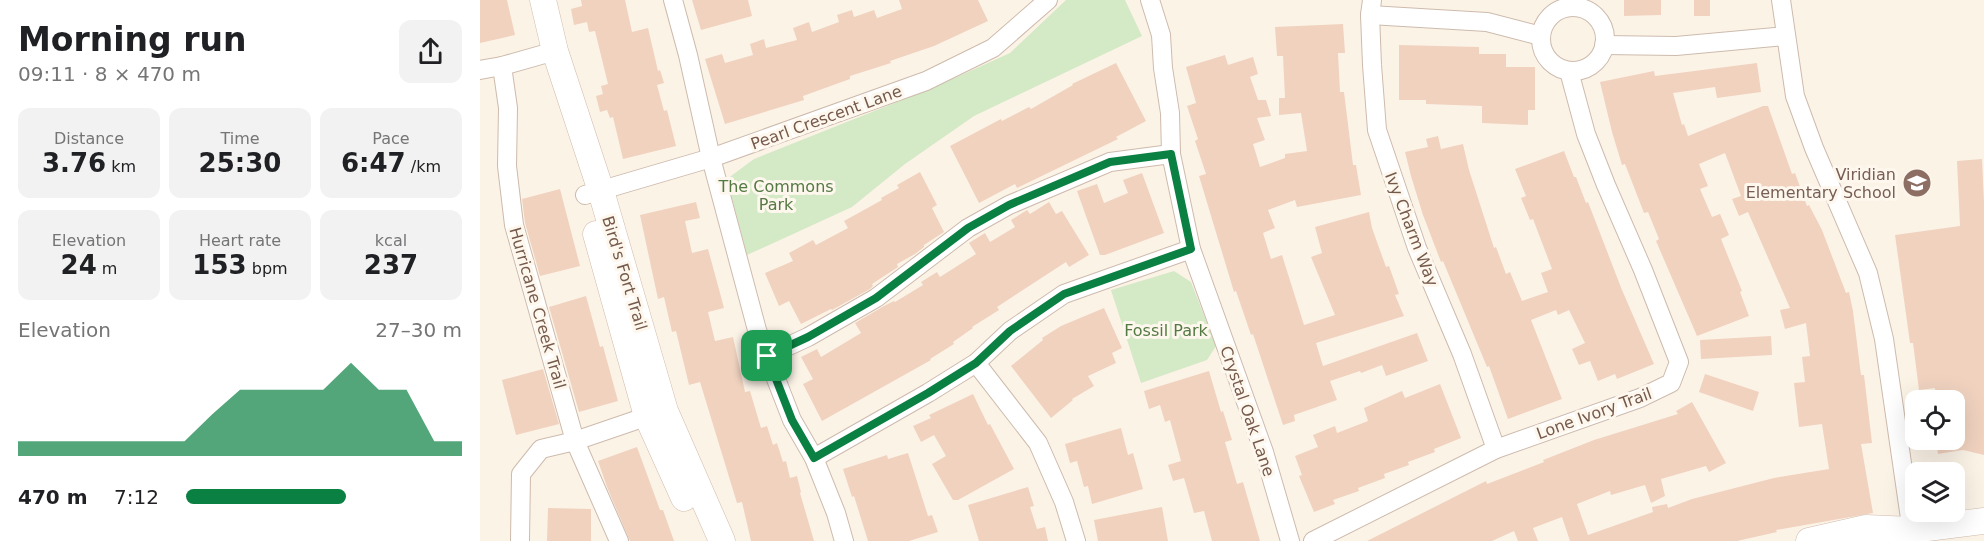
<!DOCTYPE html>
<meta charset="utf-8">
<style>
:root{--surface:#fff;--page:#f2f2f2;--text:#202124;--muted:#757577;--accent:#0b8043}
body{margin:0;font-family:"DejaVu Sans",sans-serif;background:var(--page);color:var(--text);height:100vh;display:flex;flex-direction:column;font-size:22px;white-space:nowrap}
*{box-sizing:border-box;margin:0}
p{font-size:20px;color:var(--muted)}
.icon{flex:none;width:33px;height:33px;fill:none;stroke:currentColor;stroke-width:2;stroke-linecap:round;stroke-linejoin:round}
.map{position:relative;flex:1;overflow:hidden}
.sheet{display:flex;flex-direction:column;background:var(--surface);width:480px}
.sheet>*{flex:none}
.fabs{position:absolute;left:1425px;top:390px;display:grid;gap:12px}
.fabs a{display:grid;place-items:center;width:60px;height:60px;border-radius:12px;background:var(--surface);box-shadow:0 6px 24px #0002;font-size:30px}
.pin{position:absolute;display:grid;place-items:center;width:51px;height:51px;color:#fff;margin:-26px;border-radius:12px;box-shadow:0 3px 9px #0006}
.round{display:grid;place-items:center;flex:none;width:63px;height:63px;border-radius:12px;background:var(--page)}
.summary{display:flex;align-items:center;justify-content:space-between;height:102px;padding:0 18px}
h1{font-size:33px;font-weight:800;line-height:45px}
.metrics{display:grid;grid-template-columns:repeat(3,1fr);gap:9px;height:102px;padding:6px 18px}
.metrics div{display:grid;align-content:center;border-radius:12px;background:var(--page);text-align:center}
.metrics b{font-size:26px;font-weight:800}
.metrics small{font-size:16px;font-weight:400}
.metrics p{font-size:16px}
.chart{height:168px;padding:12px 18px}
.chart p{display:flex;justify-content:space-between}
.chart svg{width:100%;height:108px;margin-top:6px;fill:var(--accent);opacity:.7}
ul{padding:0 18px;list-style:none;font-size:20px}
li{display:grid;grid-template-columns:96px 72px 1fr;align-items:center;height:45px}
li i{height:15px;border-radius:8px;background:var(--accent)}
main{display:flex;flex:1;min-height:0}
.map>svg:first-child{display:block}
</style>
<main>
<section class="sheet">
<div class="summary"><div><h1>Morning run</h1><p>09:11 · 8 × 470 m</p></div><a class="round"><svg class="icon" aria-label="share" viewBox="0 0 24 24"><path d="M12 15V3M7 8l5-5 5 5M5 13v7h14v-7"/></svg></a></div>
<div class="metrics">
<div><p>Distance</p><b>3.76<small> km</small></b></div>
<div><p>Time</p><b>25:30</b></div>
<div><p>Pace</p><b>6:47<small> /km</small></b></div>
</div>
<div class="metrics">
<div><p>Elevation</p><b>24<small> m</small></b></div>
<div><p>Heart rate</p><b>153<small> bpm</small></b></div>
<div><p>kcal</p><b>237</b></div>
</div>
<div class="chart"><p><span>Elevation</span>27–30 m</p>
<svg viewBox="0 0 160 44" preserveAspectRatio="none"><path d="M0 44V38L10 38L20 38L30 38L40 38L50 38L60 38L70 27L80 17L90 17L100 17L110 17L120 6L130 17L140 17L150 38L160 38V44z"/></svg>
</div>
<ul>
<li><b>470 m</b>7:12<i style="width:58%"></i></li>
</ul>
</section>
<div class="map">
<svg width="1504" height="541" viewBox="0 0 1504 541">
<rect width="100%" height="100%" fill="#fcf3e7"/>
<g fill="#d4e9c5">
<polygon points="586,0 645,0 662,36 494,116 425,164 372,207 267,255 247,179 274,159 457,86 530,53"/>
<polygon points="694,271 711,282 736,346 727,360 661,383 631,290"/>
</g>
<g fill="#f0d2bf">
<polygon points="0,0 27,0 35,35 0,43"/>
<polygon points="101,0 145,0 152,32 168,28 178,71 180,70 184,83 177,85 184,111 187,110 196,146 143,159 133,117 130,118 127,110 120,112 116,96 123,94 121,86 128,84 115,31 109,32 107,22 94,25 91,9 102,6"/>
<polygon points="212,0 268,0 272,16 221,30"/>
<polygon points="419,0 498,0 508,21 454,46 410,61 411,63 370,76 370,79 323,96 324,100 245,124 225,59 242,54 245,63 273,55 270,44 284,39 286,48 317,40 313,28 329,22 332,32 359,22 357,15 372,10 374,17 394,10 397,18 422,9"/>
<polygon points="1144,0 1181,0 1181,15 1144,16"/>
<rect x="1214" y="0" width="16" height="16"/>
<polygon points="863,24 865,53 858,53 860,92 864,92 873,165 876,165 881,195 817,207 815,200 788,210 795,228 783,233 791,259 802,255 824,325 855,315 831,257 842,253 835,227 889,212 892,228 906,267 909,266 919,294 915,295 924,316 836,343 843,366 937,333 948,361 906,376 902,365 881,373 880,371 850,381 857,400 814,415 815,421 803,425 773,334 771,335 756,291 754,292 719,176 726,174 715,141 718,139 707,106 716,103 706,67 745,55 748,65 773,57 778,74 770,77 778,100 786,100 791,116 777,118 785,140 773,144 780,167 805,158 805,154 827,151 821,113 799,115 799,98 805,98 803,56 797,56 795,27"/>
<polygon points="919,45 999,47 999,54 1026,54 1026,67 1055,67 1055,110 1048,110 1048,125 1002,123 1002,106 946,104 946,100 919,100"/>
<polygon points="636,63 666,121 636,137 638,139 537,188 535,184 499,203 470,146 521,119 522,121 549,107 551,109 593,85 592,84"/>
<polygon points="1277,63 1281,92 1237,98 1235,87 1193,93 1202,125 1204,124 1208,136 1283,106 1288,106 1312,174 1315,173 1327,206 1329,205 1342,230 1366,293 1369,292 1373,311 1381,375 1384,375 1392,443 1381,444 1393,513 1296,530 1297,532 1257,541 1090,541 1082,517 1053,528 1058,541 1038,541 1034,531 1012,541 887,541 1006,481 1007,484 1064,462 1063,460 1114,440 1198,414 1196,411 1212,402 1246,463 1229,472 1226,466 1181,479 1185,496 1171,503 1165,485 1131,495 1130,491 1097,504 1108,535 1173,512 1172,507 1187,504 1188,508 1212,499 1294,478 1349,469 1342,424 1319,427 1314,383 1325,382 1322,357 1330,356 1326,323 1305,329 1300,310 1310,308 1268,212 1259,216 1252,199 1261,196 1245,153 1219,164 1228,186 1220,189 1232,217 1240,214 1249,235 1241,239 1262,291 1260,292 1269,316 1217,336 1176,241 1179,239 1168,212 1164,213 1145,164 1142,165 1132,132 1120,82 1174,71 1175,76"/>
<polygon points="958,136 961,149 983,144 989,170 1014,248 1016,247 1026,274 1030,272 1042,301 1068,292 1061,273 1072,269 1053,219 1050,220 1041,198 1046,196 1035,169 1084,151 1094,177 1096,177 1106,203 1108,202 1142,290 1174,364 1137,379 1135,374 1118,381 1110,361 1099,365 1092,349 1105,343 1089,310 1078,315 1076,310 1051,320 1082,399 1028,419 1009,366 1007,367 963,261 961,262 943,215 931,176 925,152 948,147 946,139"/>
<polygon points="1502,159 1504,202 1504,455 1483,450 1458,454 1456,440 1474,440 1474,400 1456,400 1455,388 1439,390 1433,343 1430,343 1415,235 1480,226 1477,161"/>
<polygon points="440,172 457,205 452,208 464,232 444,245 444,247 435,254 417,264 418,267 392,284 393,286 390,289 352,310 351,309 321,324 309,301 299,306 285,273 313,261 309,253 333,240 336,245 368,228 364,221 402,200 401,198 419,188 417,185"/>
<polygon points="662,173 684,233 625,255 620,255 597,191 617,184 624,203 648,193 643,180"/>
<polygon points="80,189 100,266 60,276 45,223 42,199"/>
<polygon points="216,202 220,218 205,221 212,253 228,249 240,293 244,308 228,312 235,341 253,337 265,392 270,391 281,428 287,426 293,445 297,443 303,462 306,461 310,478 317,476 321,492 320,493 334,541 271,541 262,502 257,503 220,382 209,385 196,331 192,332 184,297 178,299 160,215"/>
<polygon points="569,202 576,214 582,211 609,255 589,267 586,262 517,307 519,310 492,327 493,328 473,342 474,344 450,359 451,360 342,421 323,384 333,379 321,357 337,349 341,357 381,333 375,323 404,306 414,301 415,302 443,285 441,282 457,272 460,277 496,254 489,243 505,233 510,242 535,227 531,220 547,210 550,214"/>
<polygon points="106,296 120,347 123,346 138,401 99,412 69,307"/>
<polygon points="624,308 642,348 632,353 636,363 608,376 614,386 592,399 593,400 571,418 531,366 563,340 562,338 581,326"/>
<polygon points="1291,336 1292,355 1221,359 1220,340"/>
<polygon points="63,369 79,424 36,435 22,380"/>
<polygon points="729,371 741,412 743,411 752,440 745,442 757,484 763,482 780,541 732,541 724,511 714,513 704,478 693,481 688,465 701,461 690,420 685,422 680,405 669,409 664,391"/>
<polygon points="1225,374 1279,392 1273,411 1219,392"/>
<polygon points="960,384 981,438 954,449 955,452 928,462 929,465 904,474 905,478 878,488 879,491 853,500 855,504 834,512 819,476 822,475 815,456 838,447 833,435 855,426 857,433 888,421 884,408 922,391 925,398"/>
<polygon points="493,394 508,425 510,424 534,469 478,500 473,500 452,464 466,456 454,435 441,442 433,426 451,418 449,415"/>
<polygon points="641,428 648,455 653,453 663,489 612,504 608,486 604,487 597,461 590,463 585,444"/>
<polygon points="157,447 180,510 183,510 194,541 150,541 127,487 118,461"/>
<polygon points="428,453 448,516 452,515 458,532 429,541 388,541 374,496 372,497 363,469 407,455 408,459"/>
<polygon points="548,487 554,506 550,507 557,529 565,527 568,541 499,541 488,505"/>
<polygon points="682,507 688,541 618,541 614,520"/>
<polygon points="68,508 111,509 111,541 67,541"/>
</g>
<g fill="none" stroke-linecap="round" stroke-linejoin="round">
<g stroke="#cdbbad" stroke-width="20">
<g id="street">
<polyline points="193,0 208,55 231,158 277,330 312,420 334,458 356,513 364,541"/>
<polyline points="670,0 681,35 683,68 690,113 691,154 711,249 784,452 810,541"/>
<polyline points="892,0 890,15 892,65 897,130 937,248 982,354 1016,449"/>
<polyline points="1301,0 1315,96 1334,148 1388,273 1404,339 1433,539"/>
<circle cx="1093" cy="39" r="32"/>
<polyline points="890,15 1007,22 1061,36"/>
<polyline points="1124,45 1196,46 1305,36"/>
<polyline points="22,66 28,108 27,166 34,225 95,441 139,541"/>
<polyline points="0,70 22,66 75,51"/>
<polyline points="105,195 231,158 446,81 513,48 568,0"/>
<polyline points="287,356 328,337 396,298 488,228 529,205 630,162 691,154"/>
<polyline points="496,363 558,443 584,502 596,541"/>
<polyline points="334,458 448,393 496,363 530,331 584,294 711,249"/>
<polyline points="40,541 41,474 61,449 95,441 177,413"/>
<polyline points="833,541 1016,449 1160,398 1191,383 1199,362 1163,270 1126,185 1106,134 1089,71"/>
</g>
</g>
<g stroke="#d0bbab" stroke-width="27">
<g id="secondary">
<polyline points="63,0 75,51 121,191 185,411 242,541"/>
<polyline points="116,234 167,416 204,498"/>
<polyline points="1329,541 1386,528 1432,530 1504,521"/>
</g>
</g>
<use href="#street" stroke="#fff" stroke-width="18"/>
<use href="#secondary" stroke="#fff" stroke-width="26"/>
</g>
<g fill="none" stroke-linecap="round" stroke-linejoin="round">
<g stroke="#fff" stroke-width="12">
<polygon id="route" points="691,154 711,249 584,294 530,331 496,363 448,393 334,458 312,420 287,356 328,337 396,298 488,228 529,205 630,162"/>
</g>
<use href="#route" stroke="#0b8043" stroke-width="8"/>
</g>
<defs>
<g id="school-disc" transform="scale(1.5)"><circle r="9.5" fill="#8d6e63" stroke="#fef7ed"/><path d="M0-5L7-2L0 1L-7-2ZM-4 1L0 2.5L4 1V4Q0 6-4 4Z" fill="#fff"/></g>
</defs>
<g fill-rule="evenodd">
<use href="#school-disc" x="1437" y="183"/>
</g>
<g text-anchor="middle" stroke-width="6" stroke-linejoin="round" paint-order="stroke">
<g font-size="16" fill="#755a4c" stroke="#fef7ed">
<text transform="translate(346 117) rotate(-20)" y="6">Pearl Crescent Lane</text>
<text transform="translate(932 229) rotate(69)" y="6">Ivy Charm Way</text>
<text transform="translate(145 273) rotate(73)" y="6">Bird's Fort Trail</text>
<text transform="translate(58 308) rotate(74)" y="6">Hurricane Creek Trail</text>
<text transform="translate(768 411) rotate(71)" y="6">Crystal Oak Lane</text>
<text transform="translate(1114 413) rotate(-20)" y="6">Lone Ivory Trail</text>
</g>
<g font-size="16" fill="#785e54" stroke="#fef7ed" text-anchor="end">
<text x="1416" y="180">Viridian<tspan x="1416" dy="18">Elementary School</tspan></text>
</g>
<g font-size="16" fill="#547a44" stroke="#fef7ed">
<text x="296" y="192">The Commons<tspan x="296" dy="18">Park</tspan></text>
<text x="686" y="336">Fossil Park</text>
</g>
</g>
</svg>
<div class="fabs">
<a><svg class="icon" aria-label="locate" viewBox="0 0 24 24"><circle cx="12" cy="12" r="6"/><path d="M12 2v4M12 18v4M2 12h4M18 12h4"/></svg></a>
<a><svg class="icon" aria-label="layers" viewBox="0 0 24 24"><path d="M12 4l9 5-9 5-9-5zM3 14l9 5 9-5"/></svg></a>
</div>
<div class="pin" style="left:287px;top:356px;background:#1e9e55"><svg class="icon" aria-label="arrive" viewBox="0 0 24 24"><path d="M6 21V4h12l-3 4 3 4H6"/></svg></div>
</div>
</main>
